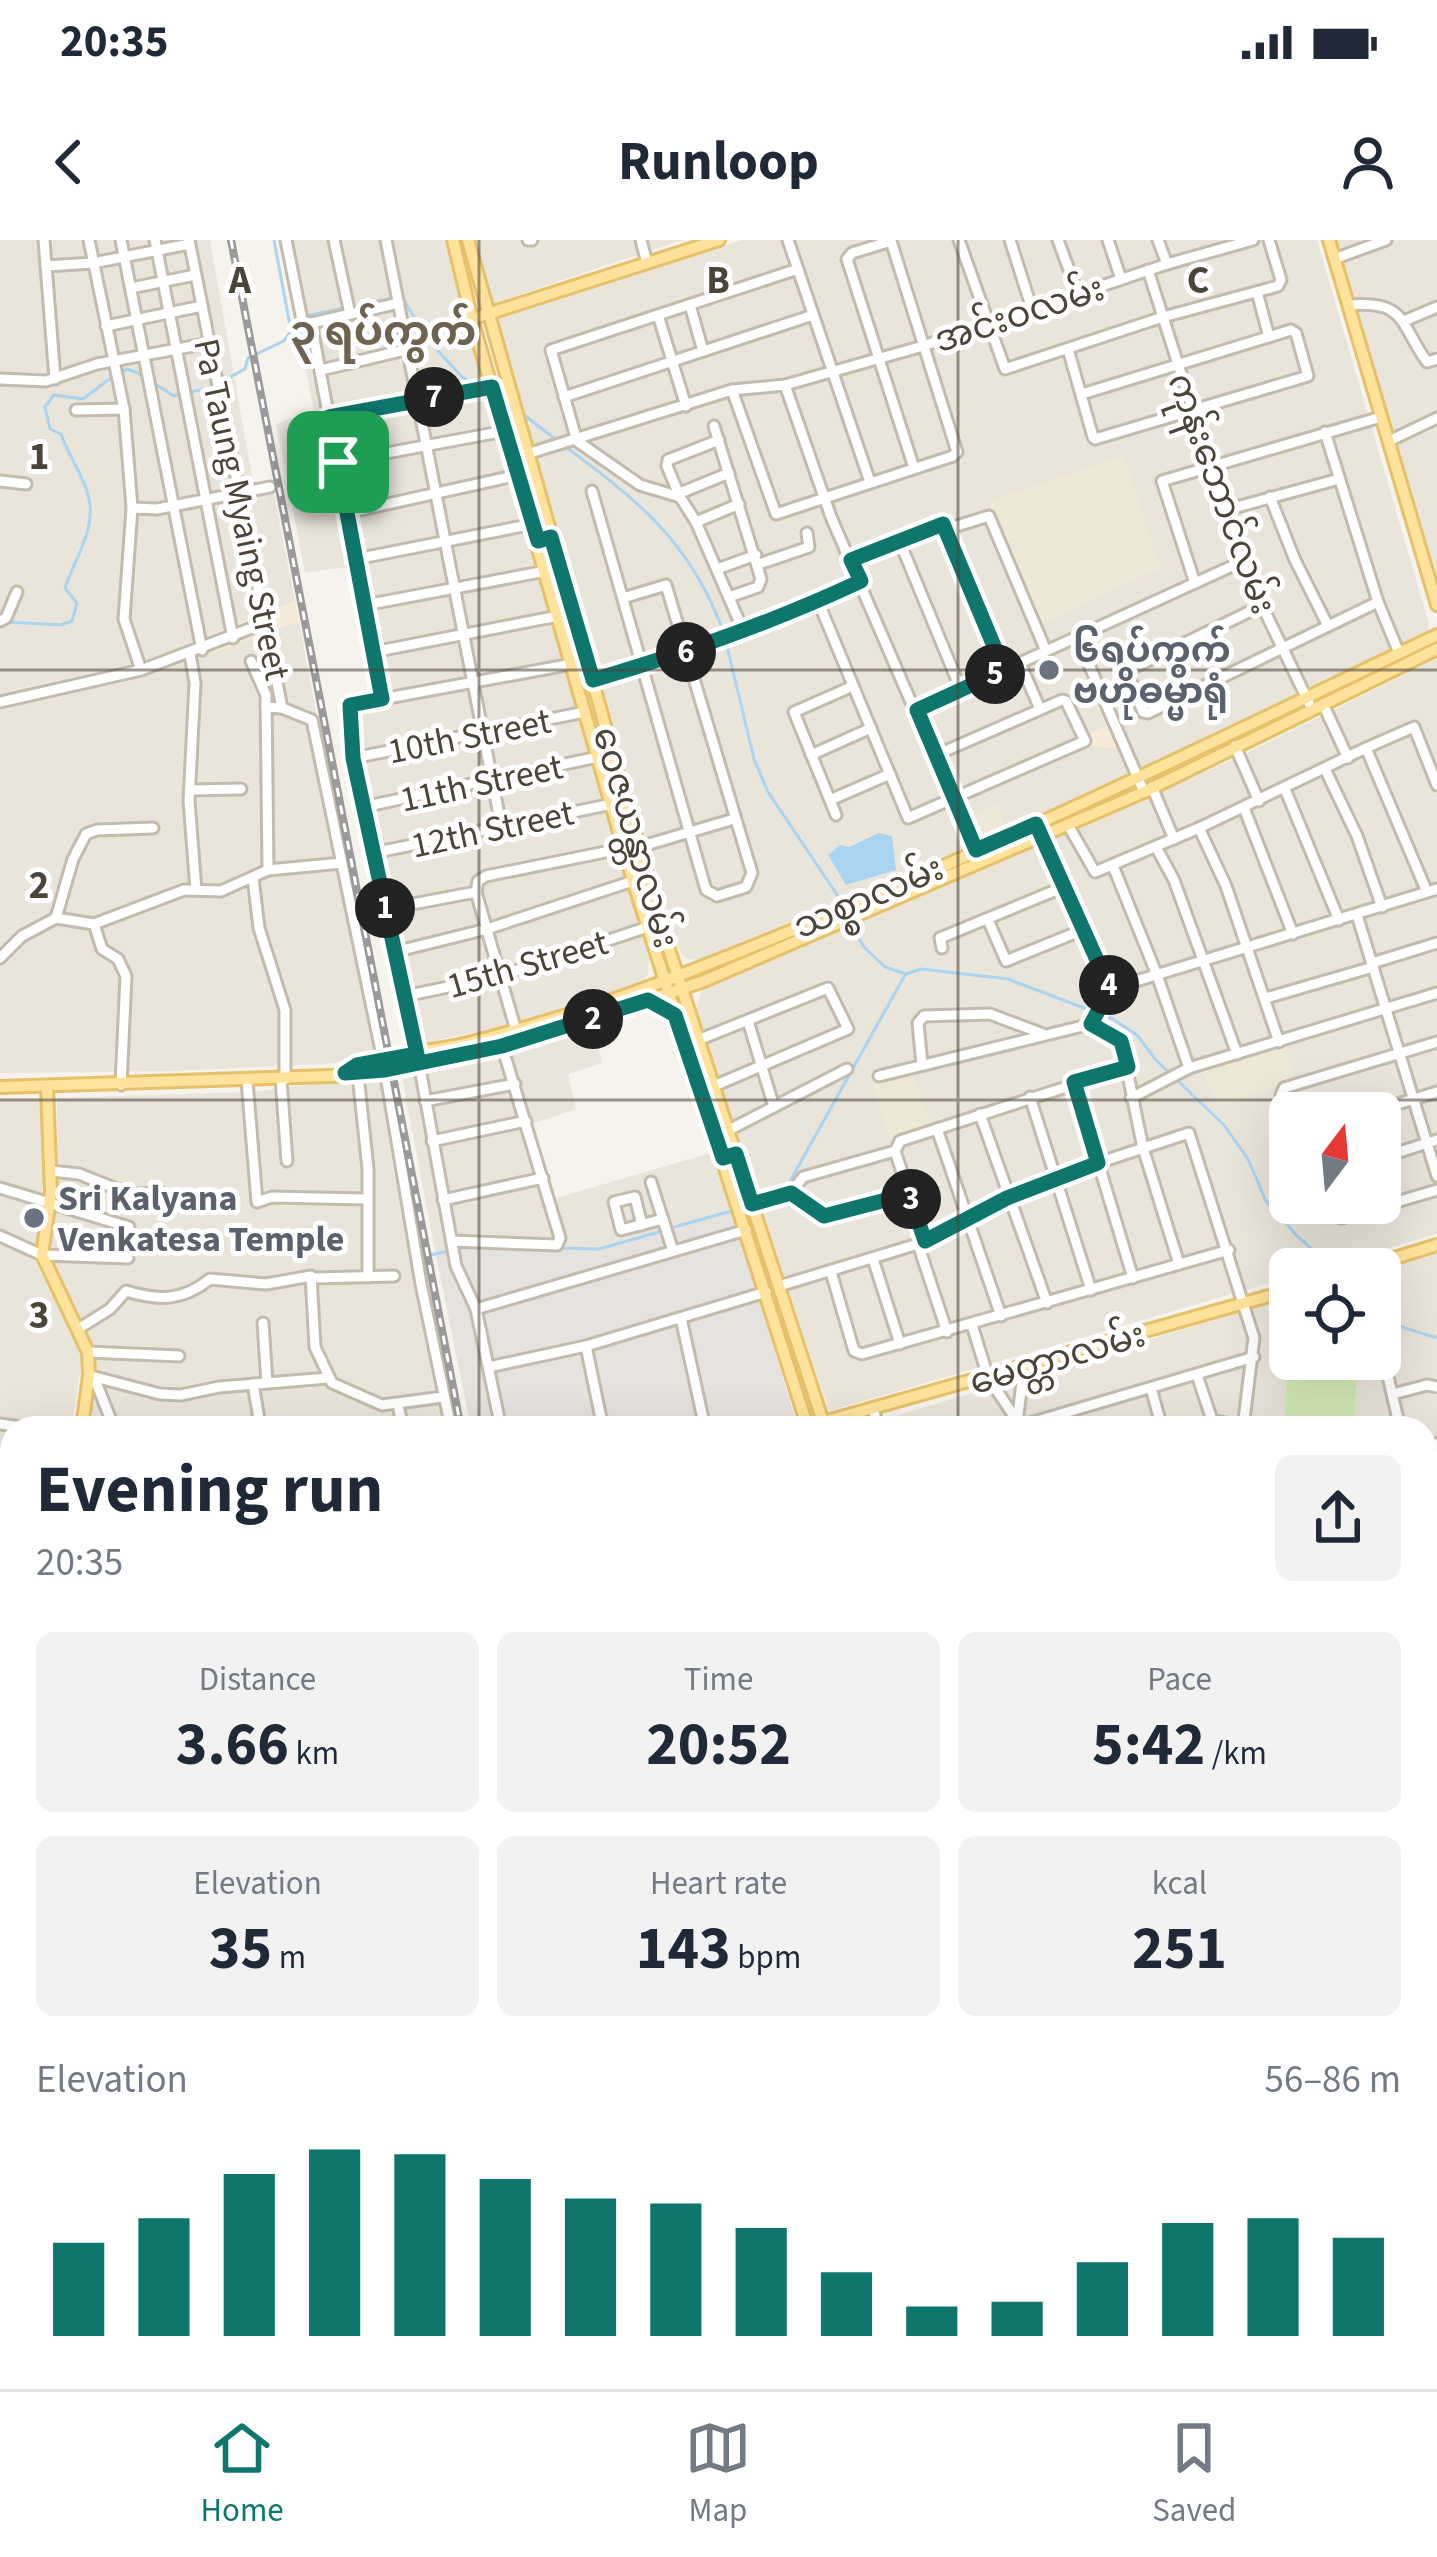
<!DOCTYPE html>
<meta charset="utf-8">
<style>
:root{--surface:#fff;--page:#f2f2f3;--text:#1f2937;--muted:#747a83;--line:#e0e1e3;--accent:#0f766e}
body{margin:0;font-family:"Source Sans 3","Noto Sans Myanmar",sans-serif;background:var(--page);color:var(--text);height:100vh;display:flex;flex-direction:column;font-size:45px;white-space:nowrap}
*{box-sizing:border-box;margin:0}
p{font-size:39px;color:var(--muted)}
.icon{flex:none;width:66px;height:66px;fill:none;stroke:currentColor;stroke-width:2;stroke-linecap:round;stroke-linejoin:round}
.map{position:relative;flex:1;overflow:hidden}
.drawer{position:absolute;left:0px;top:1176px;width:1437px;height:975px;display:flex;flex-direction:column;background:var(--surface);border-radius:36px 36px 0 0;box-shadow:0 12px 48px #0002}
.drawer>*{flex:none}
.needle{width:78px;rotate:16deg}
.tools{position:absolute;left:1269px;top:852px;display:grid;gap:24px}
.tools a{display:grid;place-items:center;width:132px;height:132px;border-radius:18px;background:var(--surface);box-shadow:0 12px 48px #0002;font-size:60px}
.pin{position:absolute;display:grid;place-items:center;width:102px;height:102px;color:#fff;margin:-51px;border-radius:24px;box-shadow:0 6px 18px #0006}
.km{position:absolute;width:60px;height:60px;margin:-30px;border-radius:50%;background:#222;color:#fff;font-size:33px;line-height:60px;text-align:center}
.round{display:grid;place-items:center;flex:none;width:126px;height:126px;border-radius:18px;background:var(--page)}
.headline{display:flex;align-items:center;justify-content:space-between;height:204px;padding:0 36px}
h1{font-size:66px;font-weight:700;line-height:90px}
.metrics{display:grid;grid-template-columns:repeat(3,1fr);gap:18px;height:204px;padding:12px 36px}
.metrics div{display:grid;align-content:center;border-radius:18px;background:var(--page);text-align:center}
.metrics b{font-size:60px;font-weight:700}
.metrics small{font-size:33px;font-weight:400}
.metrics p{font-size:33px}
.chart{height:336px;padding:24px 36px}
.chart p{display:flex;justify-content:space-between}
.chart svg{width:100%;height:216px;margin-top:12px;stroke:var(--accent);stroke-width:6}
.status{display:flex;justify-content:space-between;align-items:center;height:84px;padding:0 60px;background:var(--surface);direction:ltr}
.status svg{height:33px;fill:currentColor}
header{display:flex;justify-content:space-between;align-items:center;height:156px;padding:0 36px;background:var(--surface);font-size:54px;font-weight:700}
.menu{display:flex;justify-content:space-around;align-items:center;height:168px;border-top:3px solid var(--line);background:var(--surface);font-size:33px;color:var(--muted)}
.menu a{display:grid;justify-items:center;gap:6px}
.menu .on{color:var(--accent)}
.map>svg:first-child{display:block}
</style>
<div class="status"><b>20:35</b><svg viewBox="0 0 49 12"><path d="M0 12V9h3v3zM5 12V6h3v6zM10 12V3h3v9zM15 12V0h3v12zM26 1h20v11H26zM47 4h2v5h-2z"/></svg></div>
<header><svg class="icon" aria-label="back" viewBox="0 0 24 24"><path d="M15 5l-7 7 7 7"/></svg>Runloop<svg class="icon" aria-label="person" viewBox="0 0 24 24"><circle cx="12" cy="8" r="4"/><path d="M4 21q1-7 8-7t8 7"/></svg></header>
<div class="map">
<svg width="1437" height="2149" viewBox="0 0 1437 2149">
<rect width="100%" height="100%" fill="#f6f3ec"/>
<g fill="#eae5da" fill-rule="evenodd">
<polygon points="0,0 210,0 253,243 271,240 295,361 142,422 0,453"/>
<polygon points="280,0 446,0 463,75 649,719 648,734 642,742 576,768 523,782 408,806 348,511 345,462 375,453 352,326 305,333 276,184 314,171"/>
<polygon points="476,0 683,0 491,64"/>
<polygon points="742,0 1317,0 1429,384 1426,396 1036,579 699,720 687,719 678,708 497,78"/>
<polygon points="1335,0 1437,0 1437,335"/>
<polygon points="299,381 381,816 324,824 173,831 0,833 0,468 144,437"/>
<path d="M1437 419V994L1317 1029H1290V1037L829 1171 696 770 702 749 1232 520ZM1290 873H1380V963H1290Z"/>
<polygon points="594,787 602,823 568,834 576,869 532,884 556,958 714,912 732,971 598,1010 461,1010 436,1016 401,832"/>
<polygon points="391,835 458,1188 91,1188 94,1109 50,1021 58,951 57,858 250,852"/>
<polygon points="0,858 42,858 44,932 34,1019 51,1053 64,1068 82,1116 72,1188 12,1188 8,1619 0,1619"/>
<polygon points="1437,1013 1437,1529 1425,1530 1425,1188 856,1188 1290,1057 1290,1119 1380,1119 1380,1030"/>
<polygon points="1437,1547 1437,2149 945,2149 946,2139 1425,2139 1425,1548"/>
<polygon points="25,2139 590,2139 591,2149 26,2149"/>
</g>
<g fill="#f7ead8">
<polygon points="295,361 299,381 213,413 144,437 0,468 0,453 142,422"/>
<polygon points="1095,428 1140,530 1129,535 1118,509 1089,506 1085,495 1106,486 1083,434"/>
</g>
<polygon fill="#e6e2dd" points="732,971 798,1188 471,1188 436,1016 461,1010 599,1010"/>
<g fill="#efe8d6">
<polygon points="1123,216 1160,328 1041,385 988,262"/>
<polygon points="997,564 1005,583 980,594 972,575"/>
<polygon points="1284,805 1296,840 1220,865 1200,830"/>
<polygon points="914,834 930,887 890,900 871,844"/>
</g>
<polygon fill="#d2eab5" points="1289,1096 1290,1119 1357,1119 1354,1188 1284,1188"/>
<polygon fill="#a9d4f2" points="879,593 892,596 896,630 846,645 828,615 840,605 849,607"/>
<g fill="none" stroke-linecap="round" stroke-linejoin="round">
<g stroke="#a9d4f2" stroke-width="3">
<polyline points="402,57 428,100 462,137 477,146"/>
<polyline points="306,76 393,58"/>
<polyline points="121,133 127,129 145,136"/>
<polyline points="152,142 174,156 181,154"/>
<polyline points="190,152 209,148 245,129 248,118 284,101 291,91 274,0"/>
<path d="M523 174C611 244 683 280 724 393"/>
<path d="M8 382 61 385 72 381 77 363 65 348C74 319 98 288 88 255 84 237 67 213 61 194L50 189 45 167 54 155 83 159 112 137"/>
<polyline points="726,402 754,519 768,552 840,659"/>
<polyline points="851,685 864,707 885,727 906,734 921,729 1008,739 1113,779 1137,795 1156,820 1224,885 1248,919 1266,961 1298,997 1336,1029"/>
<polyline points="784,952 905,735"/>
<polyline points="671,988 731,971"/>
<polyline points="458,1008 503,1007"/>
<polyline points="560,1008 599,1009 662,991"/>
<polyline points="421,1017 449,1011"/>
<polyline points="1380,1080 1437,1098"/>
</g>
<g stroke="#c2bbae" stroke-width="15">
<g id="minor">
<polyline points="44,0 55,139"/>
<polyline points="89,0 124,169 132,268 124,379 141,430"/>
<polyline points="121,0 202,410"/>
<polyline points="155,0 233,398"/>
<polyline points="189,0 282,468"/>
<polyline points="286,0 303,85 399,63"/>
<polyline points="334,0 350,74"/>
<polyline points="386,0 501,585"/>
<polyline points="528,0 532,0"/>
<polyline points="641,0 647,23"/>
<polyline points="788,0 870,242"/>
<polyline points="959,0 1005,129 1163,77 1278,46 1281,40 1269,0"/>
<polyline points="1010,0 1032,69"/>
<polyline points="1058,0 1078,54"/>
<polyline points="1108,0 1121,39"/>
<polyline points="1158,0 1167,24"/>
<polyline points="1334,19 1386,0"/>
<polyline points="46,26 93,23 189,4"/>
<polyline points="1148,30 1241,322 1309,463"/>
<polyline points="131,48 195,35"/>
<polyline points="1257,52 1269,97"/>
<polyline points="690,65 703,111"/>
<path d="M1348 65C1407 60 1399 83 1427 122L1437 119"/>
<polyline points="658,75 686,166"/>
<polyline points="1404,81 1437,67"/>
<polyline points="311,83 382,459"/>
<polyline points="106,86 202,66"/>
<polyline points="1068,109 1093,197 1095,199 1308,136 1296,93 1291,90 1082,154"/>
<polyline points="321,130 409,109"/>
<polyline points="0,139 46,141 97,124 209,103"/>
<polyline points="785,145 831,277 978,617"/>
<polyline points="732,150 776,274 953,216 957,212 891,1 852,13 847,19 914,228"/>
<polyline points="564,157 813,75"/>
<polyline points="76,170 124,169"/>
<polyline points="330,177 492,147"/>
<polyline points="714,186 761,339 758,347 729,357"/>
<polyline points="1325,192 1378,362 1399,413"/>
<polyline points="1389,201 1437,178"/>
<polyline points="527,214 732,150 785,145 923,106 1167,24 1253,0"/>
<polyline points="338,222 505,191"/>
<polyline points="0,241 26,244"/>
<polyline points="592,251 706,650 717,656 746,647 752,633 666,345 623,358"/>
<polyline points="680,253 729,233"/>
<polyline points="680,257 667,226 668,220 719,200"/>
<polyline points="1270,257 1295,320 1328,386"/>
<polyline points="132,268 157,269 270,247"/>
<polyline points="1222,271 1339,239"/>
<polyline points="347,273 518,235"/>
<polyline points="696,282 739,264"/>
<polyline points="947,289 1004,430"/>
<polyline points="899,300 961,450"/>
<polyline points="356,319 533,284"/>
<polyline points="851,320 936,284 943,284 947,289 989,276 1046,411"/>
<polyline points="759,324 809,307 807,293"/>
<polyline points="717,329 756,315"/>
<polyline points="1195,343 1162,241 1381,177"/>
<polyline points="818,361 908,578 1085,501 1066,461 1062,460 936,515"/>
<polyline points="365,365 546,331"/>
<polyline points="1261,366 1127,431 1143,472 1148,473 1378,362"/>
<polyline points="0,381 6,378 17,352"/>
<polyline points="743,390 696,282 680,257 640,245 577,201 551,110 798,29"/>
<polyline points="1077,397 1144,552"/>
<polyline points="373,412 558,376"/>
<polyline points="190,414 195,443 189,561 196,650"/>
<polyline points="251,421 266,455 268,630"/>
<polyline points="1020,423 1040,469"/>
<polyline points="593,440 686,412 861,341"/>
<polyline points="0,462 141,430 265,383"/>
<polyline points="1323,464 1348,518"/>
<polyline points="266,467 282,468 312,480 385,830 421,1044 451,1188"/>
<polyline points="917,470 1241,322"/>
<polyline points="1235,506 1259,561"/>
<polyline points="1366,508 1414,487 1437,545"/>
<polyline points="811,515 871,488"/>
<polyline points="353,518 585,472"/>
<polyline points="1325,529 1357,596 1382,667"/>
<polyline points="1152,547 1174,599"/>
<polyline points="1285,549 1339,680"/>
<polyline points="190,550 241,549"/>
<polyline points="830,560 890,534"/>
<polyline points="363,567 598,517"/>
<polyline points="1244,568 1293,694"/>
<polyline points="836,575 794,472 853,446"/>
<polyline points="1036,585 1110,749"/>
<polyline points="1068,585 1095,632 1199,588 1366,508 1427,652"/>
<polyline points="1199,588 1226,646 1279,802"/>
<polyline points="639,607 734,579"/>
<polyline points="1156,607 1174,640 1237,814"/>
<polyline points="373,613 612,564"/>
<polyline points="1113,626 1157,735 1189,828"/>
<polyline points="253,638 259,688 285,770 285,839"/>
<polyline points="476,652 478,641 486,636 625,608"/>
<polyline points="476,652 519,801"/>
<polyline points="386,669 476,652"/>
<polyline points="1357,675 1437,936"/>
<polyline points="56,678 73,619 86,594 97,590 153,588"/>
<polyline points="988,680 1006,721 1085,689"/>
<polyline points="94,684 102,709 118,719 126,736 121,845"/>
<polyline points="942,708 940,698 1066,646"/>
<polyline points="394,712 487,689 633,641"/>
<polyline points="0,718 22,696 56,678 94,684 184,650 221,651 268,630 342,623"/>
<polyline points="1372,723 1437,703"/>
<polyline points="405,756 500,736 648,687"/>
<polyline points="1266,758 1373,727"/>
<polyline points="748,781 774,867"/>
<polyline points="1091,784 1121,801 1143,908 1179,1024"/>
<polyline points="698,800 828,748 848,789 714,846"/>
<polyline points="922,825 918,783 924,776 990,774 1043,794"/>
<polyline points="358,835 368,929 368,1037"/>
<polyline points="879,836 1091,784 1110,749 1437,649"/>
<polyline points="281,839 287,921"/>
<polyline points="247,841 257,962 272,957 365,959"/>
<polyline points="1074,842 1133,1038"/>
<polyline points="1030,857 1091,1050"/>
<polyline points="1131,858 1189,828 1437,753"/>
<polyline points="425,861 515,844"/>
<polyline points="1368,873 1437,852"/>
<polyline points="980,874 1047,1063"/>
<polyline points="1290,887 1281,855 1284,848 1437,802"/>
<polyline points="937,889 1001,1076"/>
<polyline points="729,890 847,829"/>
<polyline points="432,901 526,881"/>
<polyline points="895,911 925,1001"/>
<polyline points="1380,918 1437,900"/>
<polyline points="51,931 79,934 132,955 159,952 198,967"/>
<polyline points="651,942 673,1011"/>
<polyline points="0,948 129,987"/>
<polyline points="791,953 803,937 895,911 900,901 1128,827"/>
<polyline points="443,960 543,938"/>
<polyline points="1331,963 1335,976 1342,978 1437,950"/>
<polyline points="751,964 791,953 824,976 909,954"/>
<polyline points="642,985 635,957 614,962 621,990 663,979"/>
<polyline points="0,996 42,1015 128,1018"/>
<polyline points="452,1001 557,1005 560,998 502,806"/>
<polyline points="918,1004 947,1092"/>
<polyline points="873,1019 900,1104"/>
<polyline points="831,1032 854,1111 862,1114 1229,1010"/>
<polyline points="314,1038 394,1036"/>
<polyline points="779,1046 918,1004 1055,937 1189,893 1254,1098 1243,1188"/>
<polyline points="476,1069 746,990"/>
<polyline points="681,1078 705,1188"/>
<polyline points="263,1083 267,1143"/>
<polyline points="972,1085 988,1137 1017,1181"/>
<path d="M78 1089 110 1069 126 1051C159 1061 183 1061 210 1039L266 1044 311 1036 315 1107 332 1143 382 1165 443 1157"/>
<polyline points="1380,1102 1400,1188"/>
<polyline points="586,1106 603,1188"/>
<polyline points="88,1112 179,1116"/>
<polyline points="489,1127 586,1106 766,1052"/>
<polyline points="1197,1135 1212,1180 1244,1187"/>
<polyline points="94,1137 114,1188"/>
<polyline points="95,1137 160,1154 181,1155 219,1147 328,1138"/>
<polyline points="1151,1148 1162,1188"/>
<polyline points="1393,1154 1427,1145 1437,1147"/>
<polyline points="398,1165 403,1188"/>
<polyline points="873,1169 879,1188"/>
<polyline points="1017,1183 1024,1127"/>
<polyline points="0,1184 28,1188"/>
<polyline points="247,1186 259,1179 253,1144"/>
<polyline points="501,1188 476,1069 456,1026 419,823 353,518 350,465 572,424"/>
<polyline points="1013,1188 1254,1117"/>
<polyline points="1425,1206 1437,1204"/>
<polyline points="1425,1312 1437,1374"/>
<polyline points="0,1327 12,1328"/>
<polyline points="1425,1421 1437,1419"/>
<polyline points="0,1453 12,1454"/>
<polyline points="1425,1479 1437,1478"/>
<polyline points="0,1537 12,1537"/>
<polyline points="0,1613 12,1614"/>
<polyline points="1425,1662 1437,1661"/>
<polyline points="1425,1744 1437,1745"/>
<polyline points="0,1773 12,1773"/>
<polyline points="1425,1807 1437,1809"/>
<polyline points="0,1955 12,1955"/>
<polyline points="1425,1962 1437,1962"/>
<polyline points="1425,2000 1437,2001"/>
<polyline points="1425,2058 1437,2058"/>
<polyline points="1425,2134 1437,2135"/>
<polyline points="1064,2139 1065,2149"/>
<polyline points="273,2149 274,2139"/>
<polyline points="354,2149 354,2139"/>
<polyline points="435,2149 435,2139"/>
<polyline points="563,2149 563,2148"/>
<polyline points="988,2149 988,2139"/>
<polyline points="1112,2149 1113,2139"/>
<polyline points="1165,2149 1166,2139"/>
<polyline points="1231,2149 1232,2139"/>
<polyline points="1384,2149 1384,2139"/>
</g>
</g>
<g stroke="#e6c16a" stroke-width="16">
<g id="major">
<polyline points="453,0 472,79 633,641 808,1188"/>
<polyline points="468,0 664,694 825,1188"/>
<polyline points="1329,0 1437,365"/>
<polyline points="481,76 719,0"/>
<path d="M345 833C368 816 437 811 468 803 535 786 602 765 667 740 930 640 1183 517 1437 395"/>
<polyline points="0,847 358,835 480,811 572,787 704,741 1144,552 1437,409"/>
<polyline points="47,847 51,952 42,1015 88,1112 89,1135 82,1188"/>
<polyline points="1359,1029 1437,1005"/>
<polyline points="820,1183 1290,1050"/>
<polyline points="1425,1540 1437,1539"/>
<polyline points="16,2149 16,2139"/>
<polyline points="922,2149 922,2139"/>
<polyline points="938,2149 938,2139"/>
</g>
</g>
<use href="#minor" stroke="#fff" stroke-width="9"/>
<use href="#major" stroke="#ffe39c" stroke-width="10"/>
<g stroke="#9a9a9a" stroke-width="8">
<g id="rail">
<polyline points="231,0 461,1188"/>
<polyline points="598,2139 599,2149"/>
</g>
</g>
<use href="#rail" stroke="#fff" stroke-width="3" stroke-dasharray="9" stroke-linecap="butt"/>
</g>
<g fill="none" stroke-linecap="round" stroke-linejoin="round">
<g stroke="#fff" stroke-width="24">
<path id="route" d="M492 147 538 301 551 297 593 440C685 413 774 382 861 341L851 320 943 284 1004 430 917 470 976 610 1036 584 1110 749 1091 784 1121 801 1128 827 1074 842 1098 923 1007 958 925 1001 909 954 824 976 791 953 752 964 736 914 723 918 675 775 648 760 502 806 385 830 345 833 357 825 417 814 353 518 350 465 382 459 329 177Z"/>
</g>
<use href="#route" stroke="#0f766e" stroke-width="15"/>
</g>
<path fill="none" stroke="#4b4439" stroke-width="3" stroke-opacity="0.55" d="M479 0V1188M958 0V1188M0 430H1437M0 860H1437M0 1289H12M1425 1289H1437M0 1719H12M1425 1719H1437M479 2139V2149M958 2139V2149"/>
<g fill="#6b7280" stroke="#fff" stroke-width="4.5">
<circle cx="1049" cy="430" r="12"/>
<circle cx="34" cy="978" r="12"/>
</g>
<g text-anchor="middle" stroke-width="10" stroke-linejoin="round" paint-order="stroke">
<g font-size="36" fill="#4b4439" stroke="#fff">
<text transform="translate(1019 73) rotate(-18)" y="13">အင်းဝလမ်း</text>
<text transform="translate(1223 253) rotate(70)" y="13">ကုန်းဘောင်လမ်း</text>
<text transform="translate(243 269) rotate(78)" y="13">Pa Taung Myaing Street</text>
<text transform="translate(469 495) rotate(-11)" y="13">10th Street</text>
<text transform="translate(481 542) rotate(-12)" y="13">11th Street</text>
<text transform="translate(492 588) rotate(-12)" y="13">12th Street</text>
<text transform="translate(637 597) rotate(74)" y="13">ဝေဇယန္တာလမ်း</text>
<text transform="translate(868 656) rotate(-23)" y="13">သစ္စာလမ်း</text>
<text transform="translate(527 723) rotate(-16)" y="13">15th Street</text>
<text transform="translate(1057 1117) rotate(-16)" y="13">မေတ္တာလမ်း</text>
</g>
<g font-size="36" font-weight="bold" fill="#5b616d" stroke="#fff" text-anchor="start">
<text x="1073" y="422">၆ရပ်ကွက်<tspan x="1073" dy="41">ဗဟိုဓမ္မာရုံ</tspan></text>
<text x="58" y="970">Sri Kalyana<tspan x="58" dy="41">Venkatesa Temple</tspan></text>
</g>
<g font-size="42" font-weight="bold" fill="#6e6250" stroke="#fff">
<text x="383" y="105">၃ ရပ်ကွက်</text>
</g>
</g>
<g font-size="39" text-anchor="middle" font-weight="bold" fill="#4b4439" stroke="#fff" stroke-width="10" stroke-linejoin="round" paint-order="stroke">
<text x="240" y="53">A</text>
<text x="718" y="53">B</text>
<text x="1198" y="53">C</text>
<text x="39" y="229">1</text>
<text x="39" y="658">2</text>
<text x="39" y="1088">3</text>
</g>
</svg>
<div class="tools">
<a><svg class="needle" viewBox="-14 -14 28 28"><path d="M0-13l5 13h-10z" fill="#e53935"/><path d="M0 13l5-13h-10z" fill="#747a83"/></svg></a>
<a><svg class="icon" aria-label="locate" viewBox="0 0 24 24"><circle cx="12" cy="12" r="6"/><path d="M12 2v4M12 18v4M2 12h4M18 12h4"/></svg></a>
</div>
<div class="pin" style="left:338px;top:222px;background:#1e9e55"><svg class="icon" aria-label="arrive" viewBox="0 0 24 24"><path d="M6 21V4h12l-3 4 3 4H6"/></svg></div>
<b class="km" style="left:385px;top:668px">1</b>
<b class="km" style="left:593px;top:779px">2</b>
<b class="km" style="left:911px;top:959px">3</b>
<b class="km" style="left:1109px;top:745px">4</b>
<b class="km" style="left:995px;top:434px">5</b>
<b class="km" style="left:686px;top:412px">6</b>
<b class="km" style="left:434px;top:157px">7</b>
<section class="drawer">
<div class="headline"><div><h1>Evening run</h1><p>20:35</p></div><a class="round"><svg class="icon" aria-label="share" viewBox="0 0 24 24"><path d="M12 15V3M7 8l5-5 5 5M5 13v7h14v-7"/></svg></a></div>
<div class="metrics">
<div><p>Distance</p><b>3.66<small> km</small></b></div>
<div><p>Time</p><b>20:52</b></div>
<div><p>Pace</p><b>5:42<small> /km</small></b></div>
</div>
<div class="metrics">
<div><p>Elevation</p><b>35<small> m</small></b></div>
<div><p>Heart rate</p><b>143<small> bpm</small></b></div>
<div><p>kcal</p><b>251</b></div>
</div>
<div class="chart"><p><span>Elevation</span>56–86 m</p>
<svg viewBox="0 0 160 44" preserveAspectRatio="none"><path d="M5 44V25M15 44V20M25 44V11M35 44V6M45 44V7M55 44V12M65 44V16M75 44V17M85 44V22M95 44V31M105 44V38M115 44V37M125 44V29M135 44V21M145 44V20M155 44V24"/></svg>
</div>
</section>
</div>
<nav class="menu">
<a class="on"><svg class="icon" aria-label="home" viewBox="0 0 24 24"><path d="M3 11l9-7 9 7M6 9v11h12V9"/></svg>Home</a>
<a><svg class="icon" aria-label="map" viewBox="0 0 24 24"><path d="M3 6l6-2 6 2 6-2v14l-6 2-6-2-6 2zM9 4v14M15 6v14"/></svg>Map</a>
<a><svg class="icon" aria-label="saved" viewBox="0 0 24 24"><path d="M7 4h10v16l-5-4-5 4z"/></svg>Saved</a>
</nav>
